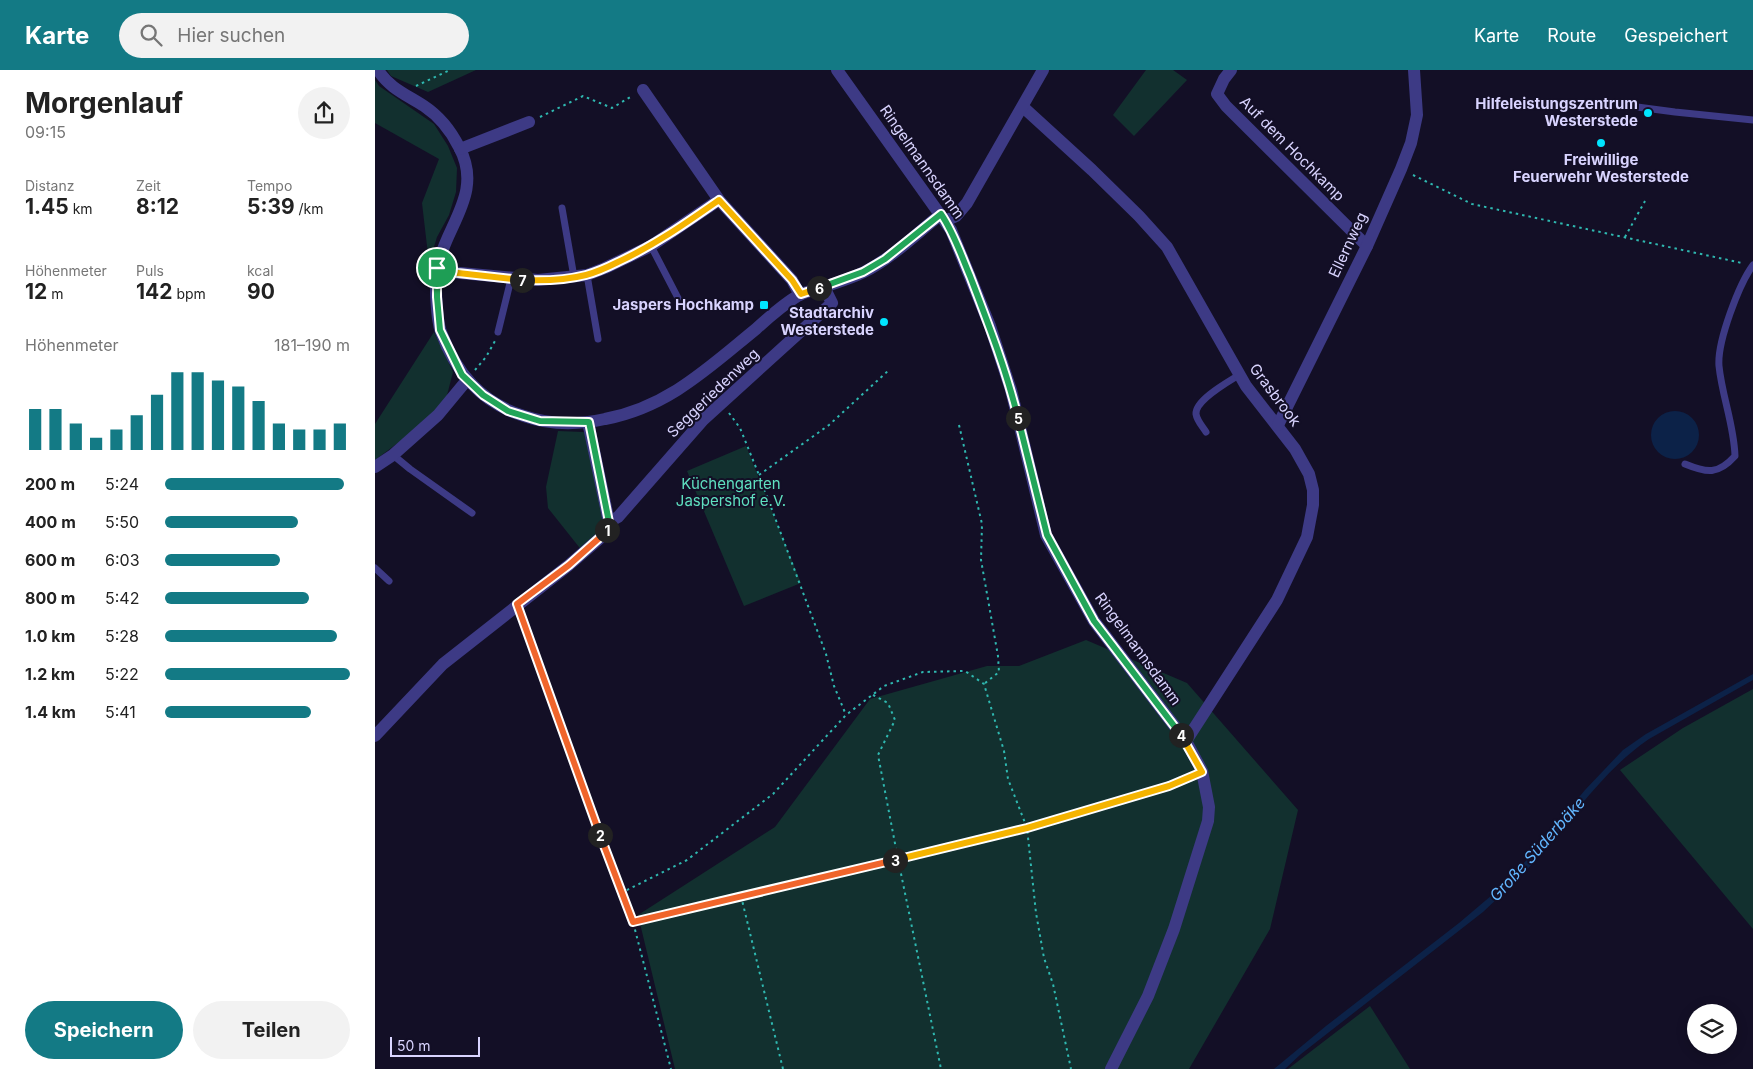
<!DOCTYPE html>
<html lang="de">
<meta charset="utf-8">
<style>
:root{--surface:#fff;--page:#f2f2f2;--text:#222;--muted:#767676;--accent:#137a85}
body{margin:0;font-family:Inter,sans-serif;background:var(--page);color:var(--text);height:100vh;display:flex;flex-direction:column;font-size:19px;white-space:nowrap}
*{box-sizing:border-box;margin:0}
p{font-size:16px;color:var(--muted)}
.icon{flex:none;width:28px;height:28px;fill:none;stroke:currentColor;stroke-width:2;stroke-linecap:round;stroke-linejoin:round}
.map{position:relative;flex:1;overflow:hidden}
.panel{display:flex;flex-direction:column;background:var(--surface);width:375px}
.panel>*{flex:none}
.controls{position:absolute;left:1312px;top:934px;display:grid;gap:10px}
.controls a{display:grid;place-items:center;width:50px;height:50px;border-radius:50%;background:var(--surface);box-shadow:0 2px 12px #0003;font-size:25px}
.scale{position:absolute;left:15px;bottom:12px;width:90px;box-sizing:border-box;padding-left:5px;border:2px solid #d9d4ff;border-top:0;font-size:14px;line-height:18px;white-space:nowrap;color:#d9d4ff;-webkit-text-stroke:4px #130f26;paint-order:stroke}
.pin{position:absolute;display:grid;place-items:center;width:42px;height:42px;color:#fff;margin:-21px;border:2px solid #fff;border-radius:50%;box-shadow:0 1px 5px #0007}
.km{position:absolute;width:25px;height:25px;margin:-12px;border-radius:50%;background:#222;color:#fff;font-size:14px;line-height:25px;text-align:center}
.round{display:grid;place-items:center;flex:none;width:52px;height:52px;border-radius:26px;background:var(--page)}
.headline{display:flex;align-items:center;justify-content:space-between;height:85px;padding:0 25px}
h1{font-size:28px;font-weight:700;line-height:38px}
.stats{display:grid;grid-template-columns:repeat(3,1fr);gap:8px;height:85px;padding:5px 25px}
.stats div{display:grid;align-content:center}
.stats b{font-size:21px;font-weight:700}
.stats small{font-size:14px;font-weight:400}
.stats p{font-size:14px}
.chart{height:140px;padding:10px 25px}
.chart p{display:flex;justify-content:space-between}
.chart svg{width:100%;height:90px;margin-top:5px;stroke:var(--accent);stroke-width:6}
.action{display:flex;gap:10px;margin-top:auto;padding:10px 25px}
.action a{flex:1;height:58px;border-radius:30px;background:var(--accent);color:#fff;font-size:20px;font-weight:700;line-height:58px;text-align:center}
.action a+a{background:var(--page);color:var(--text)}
ul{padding:0 25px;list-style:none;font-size:16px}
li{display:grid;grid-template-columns:80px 60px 1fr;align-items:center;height:38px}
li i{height:12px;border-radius:6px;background:var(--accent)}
header{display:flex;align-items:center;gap:30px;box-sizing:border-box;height:70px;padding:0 25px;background:var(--accent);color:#fff}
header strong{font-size:24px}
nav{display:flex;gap:28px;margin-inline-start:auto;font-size:18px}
.search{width:350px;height:45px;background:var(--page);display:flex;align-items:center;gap:12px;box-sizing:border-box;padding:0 18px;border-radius:28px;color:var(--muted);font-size:19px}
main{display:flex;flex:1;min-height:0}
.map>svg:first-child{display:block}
</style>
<header>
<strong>Karte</strong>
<div class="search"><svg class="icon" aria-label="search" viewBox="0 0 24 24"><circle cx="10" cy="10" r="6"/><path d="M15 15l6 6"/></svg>Hier suchen</div>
<nav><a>Karte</a><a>Route</a><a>Gespeichert</a></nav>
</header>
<main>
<section class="panel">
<div class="headline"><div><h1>Morgenlauf</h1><p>09:15</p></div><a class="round"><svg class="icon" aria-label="share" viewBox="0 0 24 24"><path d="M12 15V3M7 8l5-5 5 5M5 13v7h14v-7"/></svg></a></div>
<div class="stats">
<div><p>Distanz</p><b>1.45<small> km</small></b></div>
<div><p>Zeit</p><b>8:12</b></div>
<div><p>Tempo</p><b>5:39<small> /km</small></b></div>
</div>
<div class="stats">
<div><p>Höhenmeter</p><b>12<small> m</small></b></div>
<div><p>Puls</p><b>142<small> bpm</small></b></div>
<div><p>kcal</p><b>90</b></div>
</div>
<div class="chart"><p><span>Höhenmeter</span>181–190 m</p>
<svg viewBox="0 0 160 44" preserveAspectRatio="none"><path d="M5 44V24M15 44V24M25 44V31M35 44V38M45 44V34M55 44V27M65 44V17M75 44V6M85 44V6M95 44V10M105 44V13M115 44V20M125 44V31M135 44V34M145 44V34M155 44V31"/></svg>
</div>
<ul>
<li><b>200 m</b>5:24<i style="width:97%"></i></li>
<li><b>400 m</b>5:50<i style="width:72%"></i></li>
<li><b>600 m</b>6:03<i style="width:62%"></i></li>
<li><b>800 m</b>5:42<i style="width:78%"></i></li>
<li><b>1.0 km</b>5:28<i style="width:93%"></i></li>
<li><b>1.2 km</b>5:22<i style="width:100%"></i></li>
<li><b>1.4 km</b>5:41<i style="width:79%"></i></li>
</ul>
<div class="action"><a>Speichern</a><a>Teilen</a></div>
</section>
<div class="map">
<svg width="1378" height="999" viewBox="0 0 1378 999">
<rect width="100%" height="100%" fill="#130f26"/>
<g fill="#12302f">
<polygon points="12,0 101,0 53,22 16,6"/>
<polygon points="771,0 798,0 812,10 759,66 738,45"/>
<polygon points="0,10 4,16 59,54 73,76 82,98 81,122 74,145 62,167 54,193 47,133 64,89 0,53"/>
<polygon points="59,262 78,302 70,333 56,348 0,390 0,354"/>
<polygon points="183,361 208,362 217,365 232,452 208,482 173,438 171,417"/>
<polygon points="371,376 426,513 369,536 312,401"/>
<polygon points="711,570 812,613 923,740 895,859 814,999 300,999 263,845 400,757 495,629 612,596 644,596"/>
<polygon points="1378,619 1378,859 1245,700 1308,658"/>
<polygon points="995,936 1035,999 913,999"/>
</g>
<g fill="#0c2248">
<circle cx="1300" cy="365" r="24"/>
<path d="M1378 604V610L1274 669C1230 699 1200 744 1166 784 1148 805 1128 823 1108 842L926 984 910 999H899L951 956 1084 853 1130 814 1149 793 1210 720 1248 680 1271 664Z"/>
</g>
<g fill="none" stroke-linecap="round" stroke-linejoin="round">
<g stroke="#2fb8b0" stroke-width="2" stroke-dasharray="2.5 4" stroke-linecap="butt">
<polyline points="41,16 75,0"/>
<polyline points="165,47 208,26 237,38 257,26"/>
<polyline points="1038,105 1097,134 1367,193"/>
<polyline points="1250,167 1270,131"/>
<polyline points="100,300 111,287 120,271"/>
<polyline points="354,343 365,358 384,405 451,584 459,616 471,645"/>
<polyline points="584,355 607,454 606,490 623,586 624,602 609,614"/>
<polyline points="384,405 454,355 514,300"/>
<polyline points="147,548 246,823 258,852 296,999"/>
<polyline points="498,625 513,633 520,650 503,685 523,789 566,999"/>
<polyline points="246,823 312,790 398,724 471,645 509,616 548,602 590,601 609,614 629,681 633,709 652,758 661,843 669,888 678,914 696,999"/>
<polyline points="366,826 408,999"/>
<polyline points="258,852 652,758 794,716 817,706"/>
</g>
<g stroke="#3d3a85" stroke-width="7">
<polyline points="1247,35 1300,42 1378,50"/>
<polyline points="187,138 199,207"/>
<polyline points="276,176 303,228"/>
<polyline points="212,205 223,269"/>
<polyline points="123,262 136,209"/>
<path d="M831 362C828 357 822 351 821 344 820 330 853 312 864 305"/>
<polyline points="18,385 35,399 97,443"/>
<path d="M1310 394C1332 403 1343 405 1360 386 1359 355 1347 326 1344 296 1342 272 1364 214 1378 195"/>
<polyline points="0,498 14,511"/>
</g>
<g stroke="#3d3a85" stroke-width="12">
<path d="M3 0C14 18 32 25 49 36 64 46 76 61 84 77 109 123 71 155 62 198 60 212 61 248 66 262 81 303 106 333 149 346 175 355 203 355 230 349 293 337 333 298 381 259 394 247 409 234 424 225 431 222 439 220 446 218 460 213 475 209 489 202 517 188 541 164 565 145"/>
<polyline points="462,0 576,160 615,256 636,320 671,465 719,551 811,671 827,701 834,737 833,751 799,859 773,926 736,999"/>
<polyline points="856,0 849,9 842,24 851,36 992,176"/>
<polyline points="268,20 344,130 417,210 425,225"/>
<polyline points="648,37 717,100 764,146 792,177 871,316 920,379 934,404 938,420 938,435 932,467 902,530 811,671"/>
<polyline points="85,79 154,52"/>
<polyline points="570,151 581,146 592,133 668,0"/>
<polyline points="62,199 74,202 163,210 212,205 230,198 276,176 344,130"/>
<polyline points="903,355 992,176 1026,99 1036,73 1042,45 1039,0"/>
<polyline points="0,397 18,385 63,345 92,310"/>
<polyline points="234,452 243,447 328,350 457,233 449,217"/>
<polyline points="0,666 68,594 194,495 231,463 234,452 213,352"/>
</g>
</g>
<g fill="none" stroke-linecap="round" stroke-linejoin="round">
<g stroke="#fff" stroke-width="10">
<polyline id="split-1" points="62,198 62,227 65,260 87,305 108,325 133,341 165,351 214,352 234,452 232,460"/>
</g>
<g stroke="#fff" stroke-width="10">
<polyline id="split-2" points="225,765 142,534 194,495 231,462 232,460"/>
</g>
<g stroke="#fff" stroke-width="10">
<polyline id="split-3" points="225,765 258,852 520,790"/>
</g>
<g stroke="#fff" stroke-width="10">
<polyline id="split-4" points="520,790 652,758 794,716 827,702 806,665"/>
</g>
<g stroke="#fff" stroke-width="10">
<polyline id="split-5" points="643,348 672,465 719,551 806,665"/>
</g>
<g stroke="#fff" stroke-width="10">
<path id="split-6" d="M444 218 488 202 510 189 566 144C579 163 586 185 595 206 613 253 631 299 643 348"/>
</g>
<g stroke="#fff" stroke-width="10">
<path id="split-7" d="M147 210C168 211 191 210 211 205 222 202 233 197 243 192 280 175 311 153 344 130L417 210 426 224 444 218"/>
</g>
<g stroke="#fff" stroke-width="10">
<polyline id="split-8" points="62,198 74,202 147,210"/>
</g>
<use href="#split-1" stroke="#22a559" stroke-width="6"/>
<use href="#split-2" stroke="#f0652b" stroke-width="6"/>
<use href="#split-3" stroke="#f0652b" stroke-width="6"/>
<use href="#split-4" stroke="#f5b400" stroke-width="6"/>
<use href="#split-5" stroke="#22a559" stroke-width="6"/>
<use href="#split-6" stroke="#22a559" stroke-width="6"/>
<use href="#split-7" stroke="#f5b400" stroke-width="6"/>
<use href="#split-8" stroke="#f5b400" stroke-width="6"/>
</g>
<g fill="#00e5ff" stroke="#130f26" stroke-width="2">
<circle cx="1273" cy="43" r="5"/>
<circle cx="1226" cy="73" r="5"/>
<rect x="384" y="230" width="10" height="10" rx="2.5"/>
<circle cx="509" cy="252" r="5"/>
</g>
<g text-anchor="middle" stroke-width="4" stroke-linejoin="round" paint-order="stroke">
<g font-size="15" font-weight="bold" fill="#d9d4ff" stroke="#130f26" text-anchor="end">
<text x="1263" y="39">Hilfeleistungszentrum<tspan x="1263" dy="17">Westerstede</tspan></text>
<text x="1226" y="95" text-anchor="middle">Freiwillige<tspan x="1226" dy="17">Feuerwehr Westerstede</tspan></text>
<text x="379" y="240">Jaspers Hochkamp</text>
<text x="499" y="248">Stadtarchiv<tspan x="499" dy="17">Westerstede</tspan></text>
</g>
<g font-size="15" fill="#d9d4ff" stroke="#130f26">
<text transform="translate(917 79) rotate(45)" y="5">Auf dem Hochkamp</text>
<text transform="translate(547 92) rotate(55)" y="5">Ringelmannsdamm</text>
<text transform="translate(973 175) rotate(-65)" y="5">Ellernweg</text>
<text transform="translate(338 323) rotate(-44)" y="5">Seggeriedenweg</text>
<text transform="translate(900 325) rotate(53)" y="5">Grasbrook</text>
<text transform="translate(763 579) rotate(54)" y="5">Ringelmannsdamm</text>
</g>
<g font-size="15" fill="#5fe0c0" stroke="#130f26">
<text x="356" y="419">Küchengarten<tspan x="356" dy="17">Jaspershof e.V.</tspan></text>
</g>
<g font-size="16" font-style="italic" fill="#62b6ff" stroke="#130f26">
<text transform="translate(1162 779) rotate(-48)" y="6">Große Süderbäke</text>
</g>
</g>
</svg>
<div class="controls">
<a><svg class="icon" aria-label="layers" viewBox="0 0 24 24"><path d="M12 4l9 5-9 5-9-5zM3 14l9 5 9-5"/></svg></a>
</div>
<div class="scale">50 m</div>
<div class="pin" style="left:62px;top:198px;background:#1e9e55"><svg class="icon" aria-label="arrive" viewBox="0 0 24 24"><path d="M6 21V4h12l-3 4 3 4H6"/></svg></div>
<b class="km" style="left:232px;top:460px">1</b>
<b class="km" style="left:225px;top:765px">2</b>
<b class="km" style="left:520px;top:790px">3</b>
<b class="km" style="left:806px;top:665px">4</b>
<b class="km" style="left:643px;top:348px">5</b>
<b class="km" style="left:444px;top:218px">6</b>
<b class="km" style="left:147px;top:210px">7</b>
</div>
</main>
